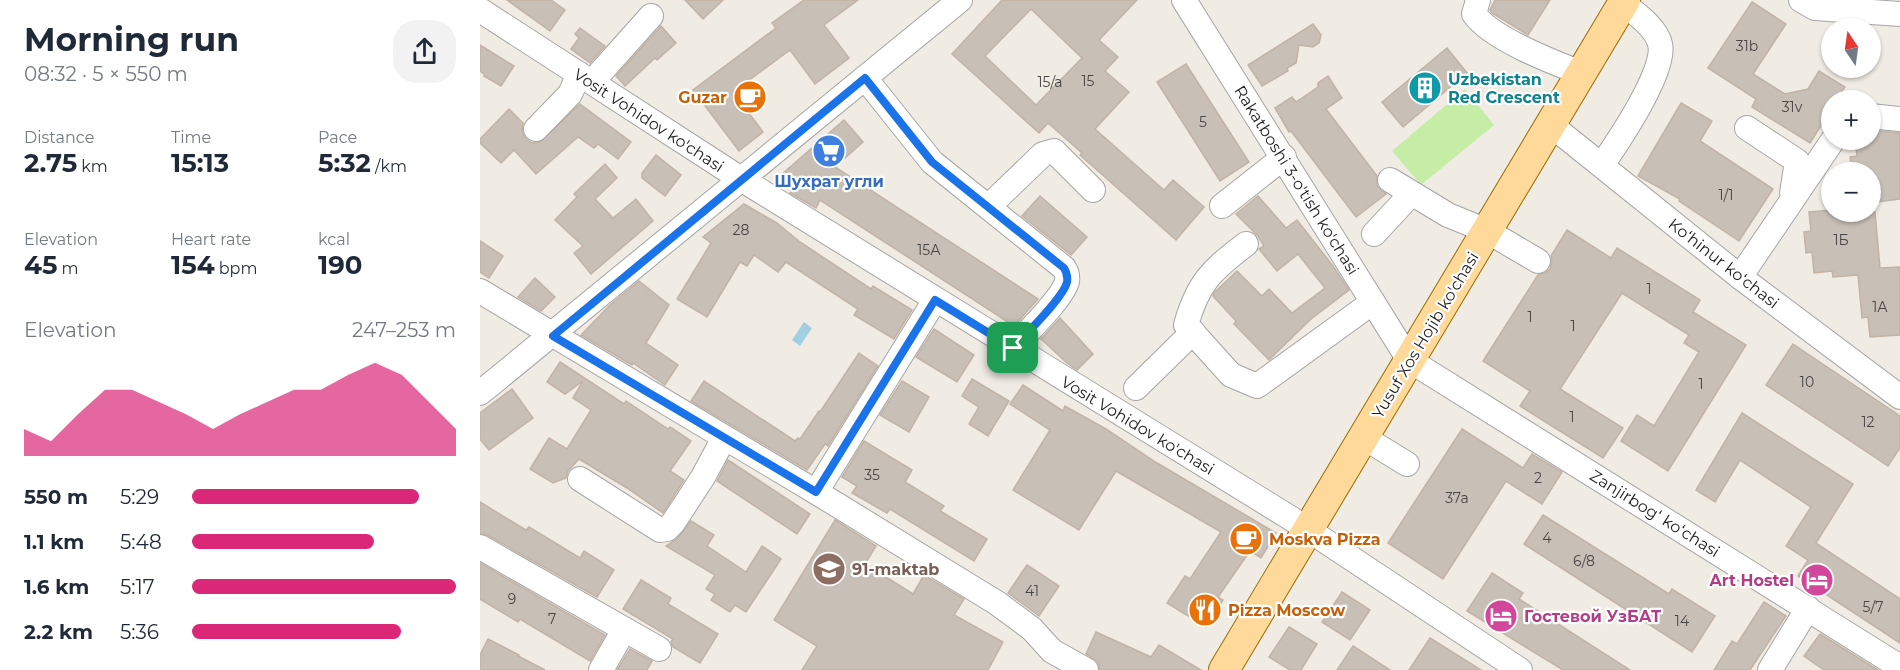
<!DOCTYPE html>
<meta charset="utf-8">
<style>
:root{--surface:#fff;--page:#f2f2f3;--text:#1f2937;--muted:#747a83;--accent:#db2777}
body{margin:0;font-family:Montserrat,sans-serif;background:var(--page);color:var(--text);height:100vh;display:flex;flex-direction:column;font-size:22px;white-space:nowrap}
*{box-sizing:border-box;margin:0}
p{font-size:20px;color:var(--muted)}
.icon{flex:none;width:33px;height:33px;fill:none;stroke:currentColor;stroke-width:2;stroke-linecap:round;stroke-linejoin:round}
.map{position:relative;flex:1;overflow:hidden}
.sheet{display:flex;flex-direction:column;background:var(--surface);width:480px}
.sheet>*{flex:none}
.needle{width:39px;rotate:347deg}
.buttons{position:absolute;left:1341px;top:18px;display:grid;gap:12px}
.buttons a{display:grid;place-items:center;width:60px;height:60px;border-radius:50%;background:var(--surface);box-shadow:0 2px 4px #0004;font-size:30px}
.pin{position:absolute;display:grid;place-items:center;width:51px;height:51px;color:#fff;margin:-26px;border-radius:12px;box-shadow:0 3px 9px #0006}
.round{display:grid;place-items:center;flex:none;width:63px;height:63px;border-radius:24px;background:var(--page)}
.head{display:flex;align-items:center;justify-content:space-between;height:102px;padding:0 24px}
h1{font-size:33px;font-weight:700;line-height:45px}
.stats{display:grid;grid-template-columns:repeat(3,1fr);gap:9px;height:102px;padding:6px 24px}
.stats div{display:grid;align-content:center}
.stats b{font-size:26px;font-weight:700}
.stats small{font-size:16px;font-weight:400}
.stats p{font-size:16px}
.chart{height:168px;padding:12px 24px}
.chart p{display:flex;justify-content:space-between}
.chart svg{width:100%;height:108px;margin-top:6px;fill:var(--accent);opacity:.7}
ul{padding:0 24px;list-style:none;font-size:20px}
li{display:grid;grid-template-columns:96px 72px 1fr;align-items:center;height:45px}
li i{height:15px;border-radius:8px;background:var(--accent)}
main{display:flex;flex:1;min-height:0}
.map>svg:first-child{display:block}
</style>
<main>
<section class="sheet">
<div class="head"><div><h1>Morning run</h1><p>08:32 · 5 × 550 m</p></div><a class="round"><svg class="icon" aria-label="share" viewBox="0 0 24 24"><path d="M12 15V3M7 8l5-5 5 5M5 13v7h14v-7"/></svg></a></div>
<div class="stats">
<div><p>Distance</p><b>2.75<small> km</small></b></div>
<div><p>Time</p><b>15:13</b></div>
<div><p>Pace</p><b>5:32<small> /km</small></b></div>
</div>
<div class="stats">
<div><p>Elevation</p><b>45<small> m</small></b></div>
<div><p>Heart rate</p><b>154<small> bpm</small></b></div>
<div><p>kcal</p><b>190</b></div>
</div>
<div class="chart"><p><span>Elevation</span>247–253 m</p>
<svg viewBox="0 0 160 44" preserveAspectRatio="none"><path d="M0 44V33L10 38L20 27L30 17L40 17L50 22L60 27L70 33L80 27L90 22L100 17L110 17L120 11L130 6L140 11L150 22L160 33V44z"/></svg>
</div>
<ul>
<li><b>550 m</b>5:29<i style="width:86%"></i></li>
<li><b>1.1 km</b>5:48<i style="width:69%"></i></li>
<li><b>1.6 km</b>5:17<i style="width:100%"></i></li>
<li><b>2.2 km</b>5:36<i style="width:79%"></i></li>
</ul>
</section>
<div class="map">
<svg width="1420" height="670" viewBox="0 0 1420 670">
<rect width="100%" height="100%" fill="#f0ece3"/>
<polygon fill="#c5eda6" points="985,89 1014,125 941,185 912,151"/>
<polygon fill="#a1cee0" points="324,322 332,328 320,346 312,340"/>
<g fill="#c8bfb6" stroke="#c2b3a5" stroke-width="1.5" fill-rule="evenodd">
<polygon points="27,0 71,0 85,10 70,31"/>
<polygon points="205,0 243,0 223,19"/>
<polygon points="324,0 378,0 344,25 369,58 335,84 310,50 253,92 283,132 259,151 213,90 296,28 292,23"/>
<path d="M522 0H657L619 40 638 57 625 71 649 92 615 129 684 190 693 180 724 207 696 240 600 155 602 153 568 123 559 133 472 54ZM551 9 602 58 556 105 505 56Z"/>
<polygon points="1015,0 1070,0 1048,35 1012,13 1010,10"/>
<polygon points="1272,2 1306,24 1273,74 1305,94 1328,89 1339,71 1365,87 1356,100 1352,100 1352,108 1330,143 1272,107 1276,99 1228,68"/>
<polygon points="833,24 841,35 839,43 833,47 819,45 816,63 807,68 808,71 782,86 768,65"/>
<polygon points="181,26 196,43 177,60 175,58 145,86 136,76"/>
<polygon points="100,28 125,46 110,63 91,49 99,38 95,34"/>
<polygon points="0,45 34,66 21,86 4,76 5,75 0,71"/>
<polygon points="967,48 987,73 923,127 902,102"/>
<polygon points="706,64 769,162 740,181 677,82"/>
<polygon points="848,76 862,98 846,109 897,176 897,186 906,194 876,217 811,131 809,132 795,108 812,97 816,102 838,87 838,83"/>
<polygon points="1201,103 1232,121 1220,141 1293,189 1259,241 1199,201 1200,199 1158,176"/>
<polygon points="100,104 151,142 138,159 118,144 114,148 98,137 56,174 34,150 21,163 0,143 0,139 29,109 43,123 42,132 46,139 52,143 60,142"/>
<polygon points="364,120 383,142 355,167 558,299 534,326 340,200 336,208 310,193 314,188 302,174"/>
<polygon points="1390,130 1420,133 1420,199 1390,203 1390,172 1372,172 1370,157 1377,156 1375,140 1390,140"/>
<polygon points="176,155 201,175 185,196 162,178 162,173"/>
<polygon points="125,164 137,178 115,199 133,218 156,199 173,221 111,274 94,253 103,246 75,220 97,197 94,194"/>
<polygon points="560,196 607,237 591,255 542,216"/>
<polygon points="778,196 806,228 817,220 853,266 869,290 831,319 789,360 754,324 756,321 733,296 734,293 757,271 782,296 789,289 812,313 845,288 818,254 797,271 779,249 784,246 778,236 756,214"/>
<polygon points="264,204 297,223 320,242 391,289 393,286 432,310 414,339 374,315 378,309 306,262 298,272 274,255 267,266 260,262 227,317 197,299 231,243 223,237"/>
<polygon points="1352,210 1352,212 1395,212 1400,268 1420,267 1420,335 1390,337 1388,317 1382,318 1378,275 1353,277 1352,271 1334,273 1332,252 1326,253 1324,232 1331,231 1329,212"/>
<polygon points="1087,230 1131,258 1137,248 1220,300 1213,312 1266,345 1188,471 1141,441 1157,415 1174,426 1219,352 1204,343 1209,335 1142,293 1080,389 1143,428 1123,458 1040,406 1050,391 1003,361 1058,275 1065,273 1070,269 1072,262 1071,256"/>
<polygon points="0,241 23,256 9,278 0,272"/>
<polygon points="55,278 75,297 61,311 38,297"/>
<polygon points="159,281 189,305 166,343 198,365 185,385 153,363 152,365 101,335 129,306"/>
<polygon points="580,318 613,354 597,370 587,363 561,339"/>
<polygon points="454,329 494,355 477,382 436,357"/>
<polygon points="1313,344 1420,416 1420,448 1408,466 1286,385"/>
<polygon points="379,353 398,366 348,446 345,444 327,470 211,401 224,381 315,441 318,438 320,439 339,411 340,412"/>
<polygon points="80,362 144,404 146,401 188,429 190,427 211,441 190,471 204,480 183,513 147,488 99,459 88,471 86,478 73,483 50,469 69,438 87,449 111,410 93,398 103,381 85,394 67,382"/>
<polygon points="492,379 529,401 508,436 489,424 499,407 482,396"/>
<polygon points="422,381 449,397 429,432 400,415"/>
<polygon points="543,385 583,411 585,406 626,429 677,463 796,533 781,558 770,551 738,597 743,600 726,627 687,603 705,576 710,579 741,532 636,471 599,530 533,490 570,430 530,404"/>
<polygon points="32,389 53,418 9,450 0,439 0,413"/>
<polygon points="1262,413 1373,484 1336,543 1420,599 1420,643 1318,576 1328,560 1306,546 1331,507 1260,460 1235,502 1216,490"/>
<polygon points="982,429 1043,468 1052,454 1082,472 1062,504 1026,481 963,579 908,543"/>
<polygon points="384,441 432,470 425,482 464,506 460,511 507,539 494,561 410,509 407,513 372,493 377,486 362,477"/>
<polygon points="248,460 330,514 317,534 237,481"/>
<polygon points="0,502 46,530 49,527 100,558 104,551 134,570 117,597 7,535 0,533"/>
<polygon points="1063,515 1189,594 1192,589 1235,616 1212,652 1044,544"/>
<polygon points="355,520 396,546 385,564 433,594 444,575 484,599 474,615 523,642 508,670 322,670 337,646 294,620"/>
<polygon points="211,521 234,535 227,546 266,572 282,546 301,559 266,612 255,605 250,612 231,600 235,594 226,589 235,575 186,546 197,539"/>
<polygon points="0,563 125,635 110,661 40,619 38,622 0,599"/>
<polygon points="547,565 579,586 559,616 528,593"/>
<polygon points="1012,573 1043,593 1039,599 1150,670 1083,670 987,611"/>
<polygon points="161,580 191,598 188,604 238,634 220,663 193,647 191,642 193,639 143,609"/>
<polygon points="862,592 890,610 870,640 842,622"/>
<polygon points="1284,602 1306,616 1270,670 1234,670 1252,641 1257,644"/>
<polygon points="809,627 837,644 821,670 810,670 789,657"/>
<polygon points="616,632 671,657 679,645 721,670 620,670 618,662 606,654"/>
<polygon points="1340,634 1398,670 1344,670 1324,656"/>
<polygon points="950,638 1001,670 929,670"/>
<polygon points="8,639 39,655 38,656 65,670 0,670 0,655"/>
<polygon points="873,646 910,670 857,670"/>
<polygon points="150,649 172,661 167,670 137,670"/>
</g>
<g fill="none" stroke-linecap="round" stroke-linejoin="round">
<g stroke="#a5a5a5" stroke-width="26">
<g id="minor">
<polyline points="704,0 929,360 1420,667"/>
<path d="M998 0 994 14C1012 39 1072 62 1101 73"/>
<polyline points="1321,0 1335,8 1420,14"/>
<polyline points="0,10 261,179 812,519 1040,670"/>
<path d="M385 78 452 162 584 268C587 273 588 276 587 281 584 297 545 334 533 348"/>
<polyline points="112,82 171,16"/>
<polyline points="1390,116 1420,119"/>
<polyline points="1071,125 1260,277 1420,397"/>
<polyline points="1267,128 1317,161 1312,193"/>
<polyline points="56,129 90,94 99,74"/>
<path d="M1122 165C1137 143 1187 70 1180 44 1176 27 1156 14 1143 3"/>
<polyline points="910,180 968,215 1007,231 1058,261"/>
<polyline points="509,206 563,154 574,151 613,190"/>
<polyline points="742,206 804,157"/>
<polyline points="894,234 931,194"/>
<path d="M766 244C732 270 718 282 706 325L751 375 777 386 893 302"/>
<polyline points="1260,277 1353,140"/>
<polyline points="0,291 336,492 517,603 552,629 572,651 606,670"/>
<polyline points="656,388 713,332"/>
<polyline points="0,393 480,0"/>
<polyline points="883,437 927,464"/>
<polyline points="100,479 180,530 187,529 193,523 223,477 244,438"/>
<polyline points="336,492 455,300"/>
<polyline points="0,547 179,649"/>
<polyline points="121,670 144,630"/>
<polyline points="1290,670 1328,608"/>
</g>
</g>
<g stroke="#986e00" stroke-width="32">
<polyline id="major" points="744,670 1145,0"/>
</g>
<use href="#minor" stroke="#fff" stroke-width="24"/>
<use href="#major" stroke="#ffd999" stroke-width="30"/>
</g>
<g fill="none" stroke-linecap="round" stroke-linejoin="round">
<g stroke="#fff" stroke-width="12">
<path id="route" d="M385 78 452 162 584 268C587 273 588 276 587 282 584 297 545 335 533 348L455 300 336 492 73 336Z"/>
</g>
<use href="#route" stroke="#1a73e8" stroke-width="8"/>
</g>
<defs>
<g id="building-disc" transform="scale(1.725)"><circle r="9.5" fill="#0f9aa8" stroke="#fff"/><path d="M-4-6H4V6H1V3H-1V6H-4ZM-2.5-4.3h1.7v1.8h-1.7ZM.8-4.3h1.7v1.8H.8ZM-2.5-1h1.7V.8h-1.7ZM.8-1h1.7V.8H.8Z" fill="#fff"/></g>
<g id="cafe-disc" transform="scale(1.725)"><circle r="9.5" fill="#e8710a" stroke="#fff"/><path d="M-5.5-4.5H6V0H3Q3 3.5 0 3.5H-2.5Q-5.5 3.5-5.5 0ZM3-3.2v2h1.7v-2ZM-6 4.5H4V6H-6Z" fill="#fff"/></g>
<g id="supermarket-disc" transform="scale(1.725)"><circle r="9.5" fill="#3f7fe0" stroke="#fff"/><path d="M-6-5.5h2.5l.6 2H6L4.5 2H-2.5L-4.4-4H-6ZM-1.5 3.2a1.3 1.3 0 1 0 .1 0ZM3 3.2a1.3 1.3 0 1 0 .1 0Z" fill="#fff"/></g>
<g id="school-disc" transform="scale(1.725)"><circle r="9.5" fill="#8d6e63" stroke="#fff"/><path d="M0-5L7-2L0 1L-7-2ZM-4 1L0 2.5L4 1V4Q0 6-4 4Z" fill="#fff"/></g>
<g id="hotel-disc" transform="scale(1.725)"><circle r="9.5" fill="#d1479c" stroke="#fff"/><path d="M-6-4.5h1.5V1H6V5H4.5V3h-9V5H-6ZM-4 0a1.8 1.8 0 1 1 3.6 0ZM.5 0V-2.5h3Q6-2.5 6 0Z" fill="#fff"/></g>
<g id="restaurant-disc" transform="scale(1.725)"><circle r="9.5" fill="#e8710a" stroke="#fff"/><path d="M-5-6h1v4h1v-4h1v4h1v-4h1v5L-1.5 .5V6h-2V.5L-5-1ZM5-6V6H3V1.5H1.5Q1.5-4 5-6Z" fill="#fff"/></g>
</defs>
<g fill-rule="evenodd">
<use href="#building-disc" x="945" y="88"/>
<use href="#cafe-disc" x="270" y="97"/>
<use href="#supermarket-disc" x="349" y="151"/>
<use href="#cafe-disc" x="766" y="539"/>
<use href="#school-disc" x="349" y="569"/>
<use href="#hotel-disc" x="1337" y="580"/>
<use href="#restaurant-disc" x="725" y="610"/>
<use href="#hotel-disc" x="1021" y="616"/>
</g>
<g text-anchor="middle" stroke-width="4.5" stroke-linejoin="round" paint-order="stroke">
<g font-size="14" fill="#484644">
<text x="1267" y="51">31b</text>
<text x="608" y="86">15</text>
<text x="570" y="87">15/a</text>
<text x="1312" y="112">31v</text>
<text x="723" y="127">5</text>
<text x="1246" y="200">1/1</text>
<text x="261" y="235">28</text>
<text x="1361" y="245">1Б</text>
<text x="449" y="255">15А</text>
<text x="1169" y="294">1</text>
<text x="1400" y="312">1А</text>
<text x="1050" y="322">1</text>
<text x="1093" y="331">1</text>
<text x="1327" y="387">10</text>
<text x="1221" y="389">1</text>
<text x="1092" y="422">1</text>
<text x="1388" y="427">12</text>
<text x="392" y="480">35</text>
<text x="1058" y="483">2</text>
<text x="977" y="503">37a</text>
<text x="1067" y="543">4</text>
<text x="1104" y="566">6/8</text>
<text x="552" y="596">41</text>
<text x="32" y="604">9</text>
<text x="1393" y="612">5/7</text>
<text x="72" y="624">7</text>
<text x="1202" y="626">14</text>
</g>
<g font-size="16" font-weight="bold" fill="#0d838f" stroke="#fff" text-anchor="start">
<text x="968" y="85">Uzbekistan<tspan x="968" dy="18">Red Crescent</tspan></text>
</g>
<g font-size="16" font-weight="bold" fill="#c56008" stroke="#fff" text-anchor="start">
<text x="247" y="103" text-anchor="end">Guzar</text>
<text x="789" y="545">Moskva Pizza</text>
<text x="748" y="616">Pizza Moscow</text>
</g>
<g font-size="16" fill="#1e1e1e" stroke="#fff">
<text transform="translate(169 120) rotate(33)" y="6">Vosit Vohidov ko'chasi</text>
<text transform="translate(817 180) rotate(58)" y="6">Rakatboshi 3-o'tish ko'chasi</text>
<text transform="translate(1244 263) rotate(38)" y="6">Ko‘hinur ko‘chasi</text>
<text transform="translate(945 335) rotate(-59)" y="6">Yusuf Xos Hojib ko'chasi</text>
<text transform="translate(658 425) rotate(31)" y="6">Vosit Vohidov ko'chasi</text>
<text transform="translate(1175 513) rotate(32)" y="6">Zanjirbogʻ koʻchasi</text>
</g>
<g font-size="16" font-weight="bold" fill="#366cbe" stroke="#fff">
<text x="349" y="187">Шухрат угли</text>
</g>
<g font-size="16" font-weight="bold" fill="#785e54" stroke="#fff" text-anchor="start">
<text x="372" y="575">91-maktab</text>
</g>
<g font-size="16" font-weight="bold" fill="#b23c85" stroke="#fff" text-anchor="end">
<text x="1314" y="586">Art Hostel</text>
<text x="1044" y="622" text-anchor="start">Гостевой УзБАТ</text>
</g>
</g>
</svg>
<div class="buttons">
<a><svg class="needle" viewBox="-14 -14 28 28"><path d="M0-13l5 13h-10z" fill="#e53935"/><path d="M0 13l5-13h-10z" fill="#747a83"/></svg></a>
<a>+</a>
<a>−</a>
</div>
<div class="pin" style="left:533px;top:348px;background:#1e9e55"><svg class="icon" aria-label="arrive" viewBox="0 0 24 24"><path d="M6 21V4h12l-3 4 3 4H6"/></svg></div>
</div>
</main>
